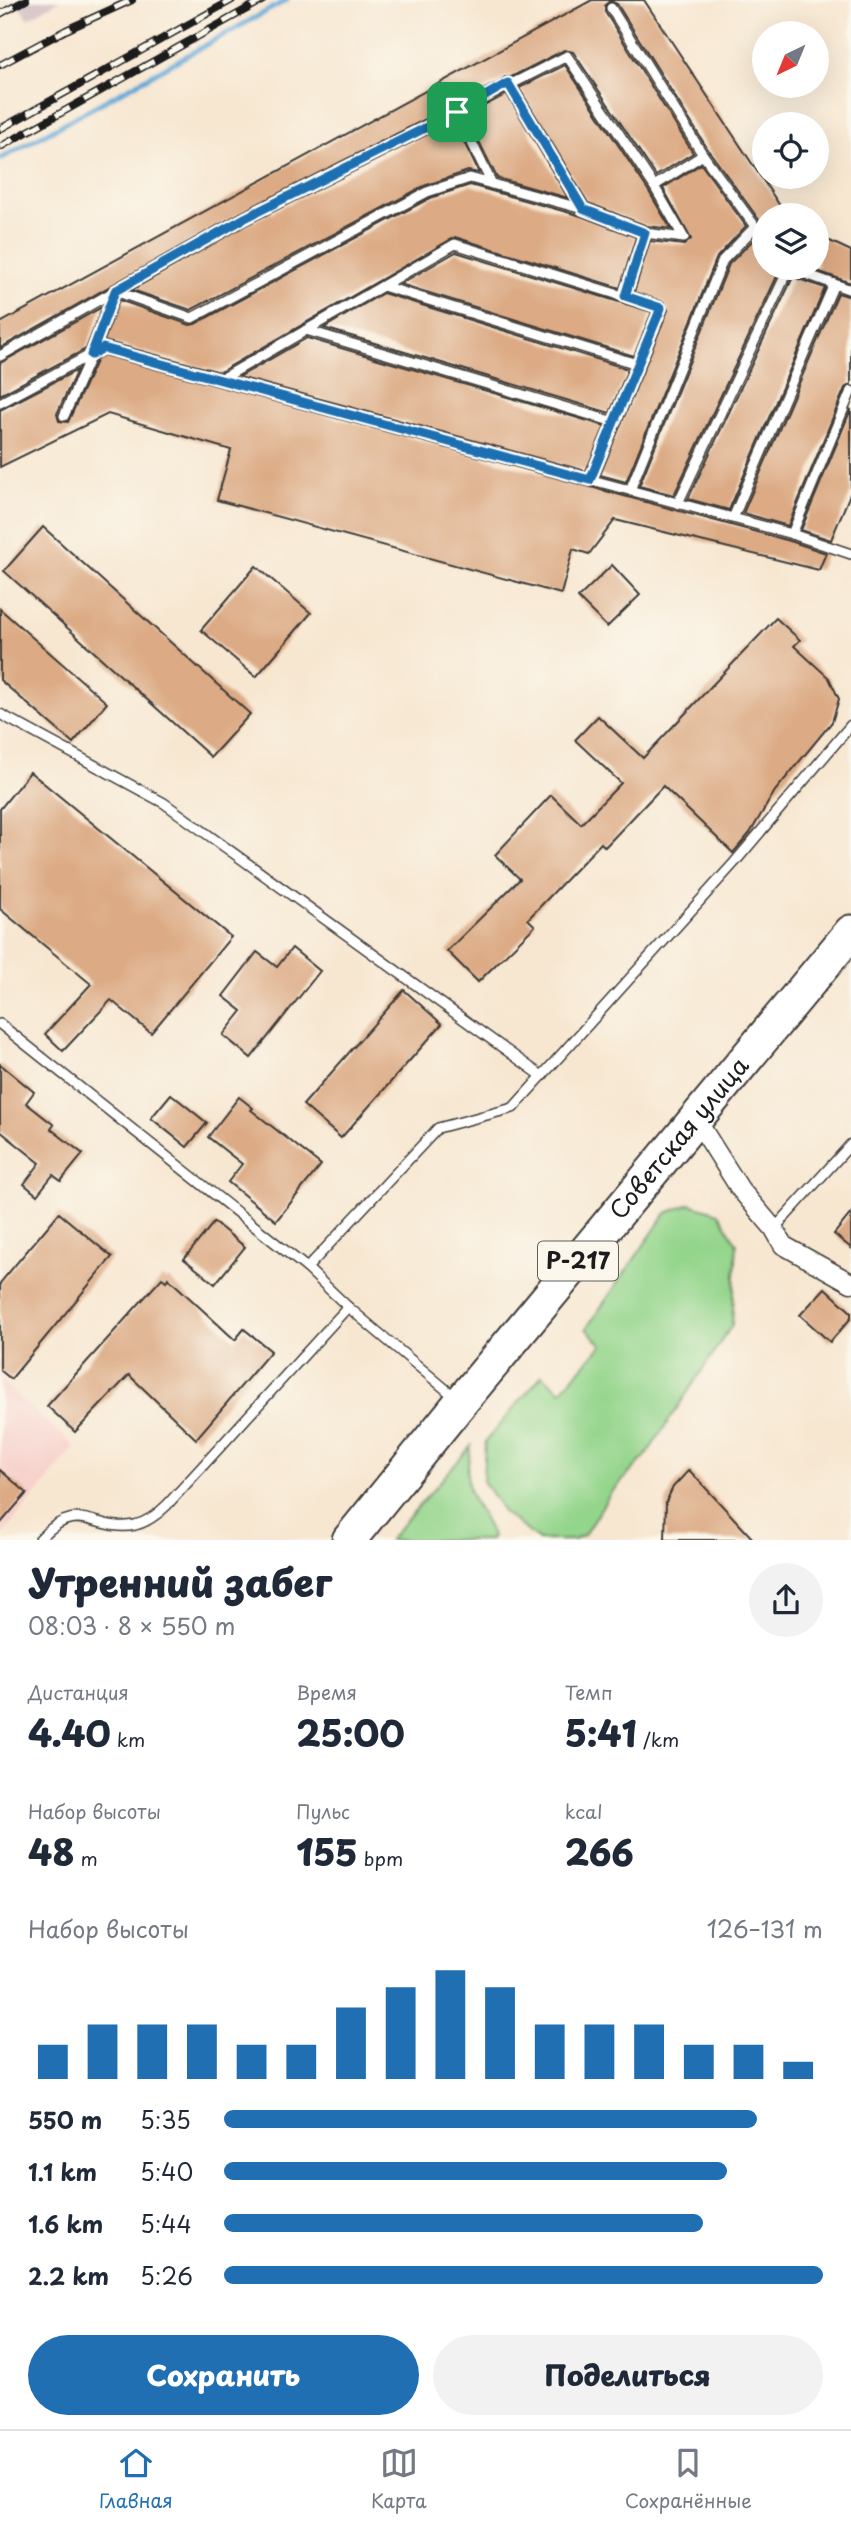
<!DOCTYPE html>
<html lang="ru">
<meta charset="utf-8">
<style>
:root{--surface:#fff;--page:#f2f2f3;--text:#1f2937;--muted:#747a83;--line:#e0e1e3;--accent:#1f6fb2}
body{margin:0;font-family:"Playpen Sans",sans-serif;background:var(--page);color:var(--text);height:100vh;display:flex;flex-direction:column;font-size:26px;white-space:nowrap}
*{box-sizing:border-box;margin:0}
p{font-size:23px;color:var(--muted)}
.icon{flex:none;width:38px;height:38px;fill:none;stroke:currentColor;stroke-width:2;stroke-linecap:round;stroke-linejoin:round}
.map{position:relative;height:1540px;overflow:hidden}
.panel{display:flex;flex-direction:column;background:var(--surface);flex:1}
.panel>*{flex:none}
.needle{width:46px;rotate:223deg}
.fabs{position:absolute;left:752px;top:21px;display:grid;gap:14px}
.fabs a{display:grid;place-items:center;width:77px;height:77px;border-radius:50%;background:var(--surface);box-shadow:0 7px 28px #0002;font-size:35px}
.pin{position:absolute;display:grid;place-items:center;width:60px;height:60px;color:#fff;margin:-30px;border-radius:14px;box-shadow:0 4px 10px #0006}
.round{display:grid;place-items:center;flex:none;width:74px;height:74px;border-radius:37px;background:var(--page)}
.overview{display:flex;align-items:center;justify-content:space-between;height:119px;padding:0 28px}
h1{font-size:38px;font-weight:800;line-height:52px}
.stats{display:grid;grid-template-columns:repeat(3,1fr);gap:10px;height:119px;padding:7px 28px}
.stats div{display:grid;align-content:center}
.stats b{font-size:35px;font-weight:800}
.stats small{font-size:19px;font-weight:400}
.stats p{font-size:19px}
.chart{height:196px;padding:14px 28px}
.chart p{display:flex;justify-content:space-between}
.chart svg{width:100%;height:126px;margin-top:7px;stroke:var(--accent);stroke-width:6}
.cta{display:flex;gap:14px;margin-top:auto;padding:14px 28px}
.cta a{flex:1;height:80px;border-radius:42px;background:var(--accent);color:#fff;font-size:28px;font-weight:800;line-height:80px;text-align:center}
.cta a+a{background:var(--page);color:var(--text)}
ul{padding:0 28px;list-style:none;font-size:23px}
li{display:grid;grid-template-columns:112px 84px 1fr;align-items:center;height:52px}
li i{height:18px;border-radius:9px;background:var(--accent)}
.tab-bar{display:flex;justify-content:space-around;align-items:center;height:98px;border-top:2px solid var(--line);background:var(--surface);font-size:19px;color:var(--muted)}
.tab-bar a{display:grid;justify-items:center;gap:4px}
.tab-bar .selected{color:var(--accent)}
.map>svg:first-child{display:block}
</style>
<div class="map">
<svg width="851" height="1540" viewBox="0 0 851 1540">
<rect width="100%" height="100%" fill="#fbf7ec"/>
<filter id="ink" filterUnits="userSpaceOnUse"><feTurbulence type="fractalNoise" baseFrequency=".0143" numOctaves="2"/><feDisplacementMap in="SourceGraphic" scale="14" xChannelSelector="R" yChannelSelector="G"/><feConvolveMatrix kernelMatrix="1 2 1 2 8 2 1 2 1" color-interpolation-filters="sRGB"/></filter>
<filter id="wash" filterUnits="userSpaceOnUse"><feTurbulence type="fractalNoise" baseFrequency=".00686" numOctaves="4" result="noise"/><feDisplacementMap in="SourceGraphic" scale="28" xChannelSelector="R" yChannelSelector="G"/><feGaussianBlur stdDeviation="1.57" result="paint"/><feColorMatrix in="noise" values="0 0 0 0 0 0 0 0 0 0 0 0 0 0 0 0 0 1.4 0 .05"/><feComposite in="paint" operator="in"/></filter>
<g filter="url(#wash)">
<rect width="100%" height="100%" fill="#f7e7d1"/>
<polygon fill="#f7d0cb" points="0,1380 75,1447 0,1538"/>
<polygon fill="#d2bec2" points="15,0 60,0 28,19"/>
<g fill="#94d58c" stroke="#587854" stroke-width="2">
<polygon points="690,1204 719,1213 737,1244 732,1325 645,1457 610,1494 584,1535 574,1540 539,1540 505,1514 483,1481 485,1442 542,1375 561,1391 602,1345 586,1329 666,1213"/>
<path d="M471 1446C468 1463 464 1481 472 1497 478 1511 488 1522 492 1537L490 1540H389Z"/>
</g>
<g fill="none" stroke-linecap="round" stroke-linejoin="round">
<polyline stroke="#61a7d7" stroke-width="5" points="0,159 287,0"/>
</g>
<g id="blocks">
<g fill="#dcaa84">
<polygon points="592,0 644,0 786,215 765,215 765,228 709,151 617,4 610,1 605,5 605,12 693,153 656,176 573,52 564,50 511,77 505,77 501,81 242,212 0,348 0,323"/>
<polygon points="565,65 648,190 671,229 647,226 588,203 519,88"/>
<polygon points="507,94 568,198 497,178 466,115"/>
<polygon points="454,121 479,173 468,171 424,186 191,310 132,290 248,224"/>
<polygon points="701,164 746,226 717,257 626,482 600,475 668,310 664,302 634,292 650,241 684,245 691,239 663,188"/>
<polygon points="470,185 581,216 636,237 620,288 455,237 220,372 104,341 119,300 190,325 195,324 430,198"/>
<polygon points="817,235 851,251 851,283 809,268 817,268"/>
<polygon points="755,238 765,247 765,268 781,268 674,495 639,486 729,264"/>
<polygon points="456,252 652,312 634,356 400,284"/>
<polygon points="793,277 825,288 729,510 688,499"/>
<polygon points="383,293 628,369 610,413 324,328"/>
<polygon points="838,293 851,297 851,384 845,388 788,526 743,513"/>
<polygon points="102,307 86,349 0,395 0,363"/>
<polygon points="307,338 605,426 586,471 239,377"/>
<polygon points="104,355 790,541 826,553 819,570 615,520 589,554 573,549 561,594 217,500 231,450 108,414 0,467 0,410 77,370 57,414 59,421 68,422 97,359"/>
<polygon points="851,409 851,492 831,540 801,530"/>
<polygon points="43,527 250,714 211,757 4,571"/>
<polygon points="612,565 640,595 607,627 578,598"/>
<polygon points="256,566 311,613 256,677 201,630"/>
<polygon points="0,609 107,703 73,743 0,680"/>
<polygon points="776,618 800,640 794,646 829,678 839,699 832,722 775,791 750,833 733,853 663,786 605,847 601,843 528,919 535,926 478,982 447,951 520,879 495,855 551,795 581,824 621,783 575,740 598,716 643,758"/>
<polygon points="30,772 231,937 151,1033 111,1000 63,1051 45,1034 91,984 0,909 0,809"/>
<polygon points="292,948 320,971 251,1058 223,1035 242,1011 223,996 257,952 277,967"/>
<polygon points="404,990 442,1024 341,1138 303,1105"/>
<polygon points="0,1064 34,1092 26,1103 54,1125 51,1129 83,1154 61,1181 53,1175 37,1195 24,1184 40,1163 0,1131"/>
<polygon points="171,1094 207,1123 187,1147 151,1118"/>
<polygon points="239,1097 253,1108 251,1110 321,1165 276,1221 228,1182 242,1164 208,1137"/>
<polygon points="59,1213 112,1257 11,1379 0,1370 0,1283"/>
<polygon points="851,1213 851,1248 834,1234"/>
<polygon points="214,1222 245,1247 215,1284 184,1259"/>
<polygon points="162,1278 166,1281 168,1278 235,1340 244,1329 271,1351 196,1439 129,1375 75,1432 47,1406"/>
<polygon points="825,1288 851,1312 851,1318 830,1342 800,1315"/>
<polygon points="0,1470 27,1493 0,1524"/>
<polygon points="689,1470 754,1540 665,1540 666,1502 673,1487"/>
</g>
</g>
</g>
<g filter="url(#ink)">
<use href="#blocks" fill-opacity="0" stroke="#3d3a37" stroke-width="2"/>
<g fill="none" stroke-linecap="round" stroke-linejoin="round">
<g stroke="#3d3a37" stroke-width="12">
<g id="lane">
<polyline points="611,8 703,155 765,240"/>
<polyline points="508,83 583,209"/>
<polyline points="457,112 492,184"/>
<polyline points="654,186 703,155"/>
<polyline points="789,268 851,290"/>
<polyline points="383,286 637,364"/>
<polyline points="625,297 645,233"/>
<polyline points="306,330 614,422"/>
<polyline points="0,356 115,291 192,318 427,192 470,178 583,209 645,233 684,238 654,186 567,56 245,218 115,291 91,355 64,416"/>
<polyline points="220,380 455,244 661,308 590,480"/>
<polyline points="0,403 103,348 792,534 851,554"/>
<polyline points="630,490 723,260 754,228"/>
<polyline points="678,503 789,268"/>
<polyline points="733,518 834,284"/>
<polyline points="792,534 851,391"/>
<polyline points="0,714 164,803 542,1076"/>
<polyline points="0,1024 307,1268"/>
<polyline points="774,1229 851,1144"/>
<polyline points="456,1398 348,1307 307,1268 438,1128 513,1108 734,863 851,725"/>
<path d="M39 1540C79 1496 94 1533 135 1525 148 1522 158 1514 167 1505L348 1307"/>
</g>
</g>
<g stroke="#3d3a37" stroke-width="21">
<polyline id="street" points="696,1119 740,1189 774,1229 783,1245 851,1283"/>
</g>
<g stroke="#3d3a37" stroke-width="37">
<g id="highway">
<path id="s1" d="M349 1540 461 1402 851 932"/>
</g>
</g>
<use href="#lane" stroke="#fff" stroke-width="9"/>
<use href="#street" stroke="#fff" stroke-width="18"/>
<use href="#highway" stroke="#fff" stroke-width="33"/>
<g stroke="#1c1c1c" stroke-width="8">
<g id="rail">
<polyline points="0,14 26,0"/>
<polyline points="0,65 66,30 132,0"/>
<polyline points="0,129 232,0"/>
<polyline points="0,147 263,0"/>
</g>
</g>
<use href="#rail" stroke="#fbf7ec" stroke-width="5" stroke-dasharray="16" stroke-linecap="butt"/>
</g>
</g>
<g fill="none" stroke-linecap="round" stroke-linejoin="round" filter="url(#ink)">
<g stroke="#fff" stroke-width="14">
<polygon id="route" points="508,83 583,209 645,233 625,296 661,308 590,480 103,348 91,355 115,291 245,218 457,112"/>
</g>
<use href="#route" stroke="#1f6fb2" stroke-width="9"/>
</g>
<g text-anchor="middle" stroke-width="5" stroke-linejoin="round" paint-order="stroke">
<rect fill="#fbf7ec" stroke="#5f5e5a" stroke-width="2" x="538" y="1241.5" width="80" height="39" rx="5"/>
<g font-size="23" font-weight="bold" fill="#1c1c1c">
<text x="578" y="1269">Р-217</text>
</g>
<g font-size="24" fill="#1c1c1c" stroke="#fbf7ec">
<text dy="8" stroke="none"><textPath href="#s1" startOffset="520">Советская улица</textPath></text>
</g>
</g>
</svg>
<div class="fabs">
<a><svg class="needle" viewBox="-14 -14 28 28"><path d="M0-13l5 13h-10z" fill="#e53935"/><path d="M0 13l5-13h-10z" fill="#747a83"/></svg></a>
<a><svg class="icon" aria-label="locate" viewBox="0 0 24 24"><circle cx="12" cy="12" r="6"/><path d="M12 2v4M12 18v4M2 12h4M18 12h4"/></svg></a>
<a><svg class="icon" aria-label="layers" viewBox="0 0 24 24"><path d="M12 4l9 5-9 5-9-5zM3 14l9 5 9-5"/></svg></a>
</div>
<div class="pin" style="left:457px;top:112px;background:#1e9e55"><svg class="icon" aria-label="arrive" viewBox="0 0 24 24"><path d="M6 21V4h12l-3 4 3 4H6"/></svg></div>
</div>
<section class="panel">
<div class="overview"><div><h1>Утренний забег</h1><p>08:03 · 8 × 550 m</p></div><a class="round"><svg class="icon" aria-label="share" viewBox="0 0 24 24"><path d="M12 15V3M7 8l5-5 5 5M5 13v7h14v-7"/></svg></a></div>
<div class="stats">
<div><p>Дистанция</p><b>4.40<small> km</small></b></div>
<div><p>Время</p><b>25:00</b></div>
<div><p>Темп</p><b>5:41<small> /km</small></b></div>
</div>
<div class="stats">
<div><p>Набор высоты</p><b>48<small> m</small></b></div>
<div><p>Пульс</p><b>155<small> bpm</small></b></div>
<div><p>kcal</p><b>266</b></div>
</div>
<div class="chart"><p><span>Набор высоты</span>126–131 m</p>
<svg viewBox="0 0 160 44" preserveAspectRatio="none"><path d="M5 44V32M15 44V25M25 44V25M35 44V25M45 44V32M55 44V32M65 44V19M75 44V12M85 44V6M95 44V12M105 44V25M115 44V25M125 44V25M135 44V32M145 44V32M155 44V38"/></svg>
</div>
<ul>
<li><b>550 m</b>5:35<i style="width:89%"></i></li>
<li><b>1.1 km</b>5:40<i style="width:84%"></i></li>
<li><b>1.6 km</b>5:44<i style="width:80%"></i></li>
<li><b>2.2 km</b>5:26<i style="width:100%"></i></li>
</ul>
<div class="cta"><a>Сохранить</a><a>Поделиться</a></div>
</section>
<nav class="tab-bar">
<a class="selected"><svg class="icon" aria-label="home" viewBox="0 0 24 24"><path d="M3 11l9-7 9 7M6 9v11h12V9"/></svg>Главная</a>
<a><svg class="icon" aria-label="map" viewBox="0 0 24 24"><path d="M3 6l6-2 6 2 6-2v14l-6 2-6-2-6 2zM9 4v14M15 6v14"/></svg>Карта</a>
<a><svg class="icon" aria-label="saved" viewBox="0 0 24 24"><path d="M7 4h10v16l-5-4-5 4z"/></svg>Сохранённые</a>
</nav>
